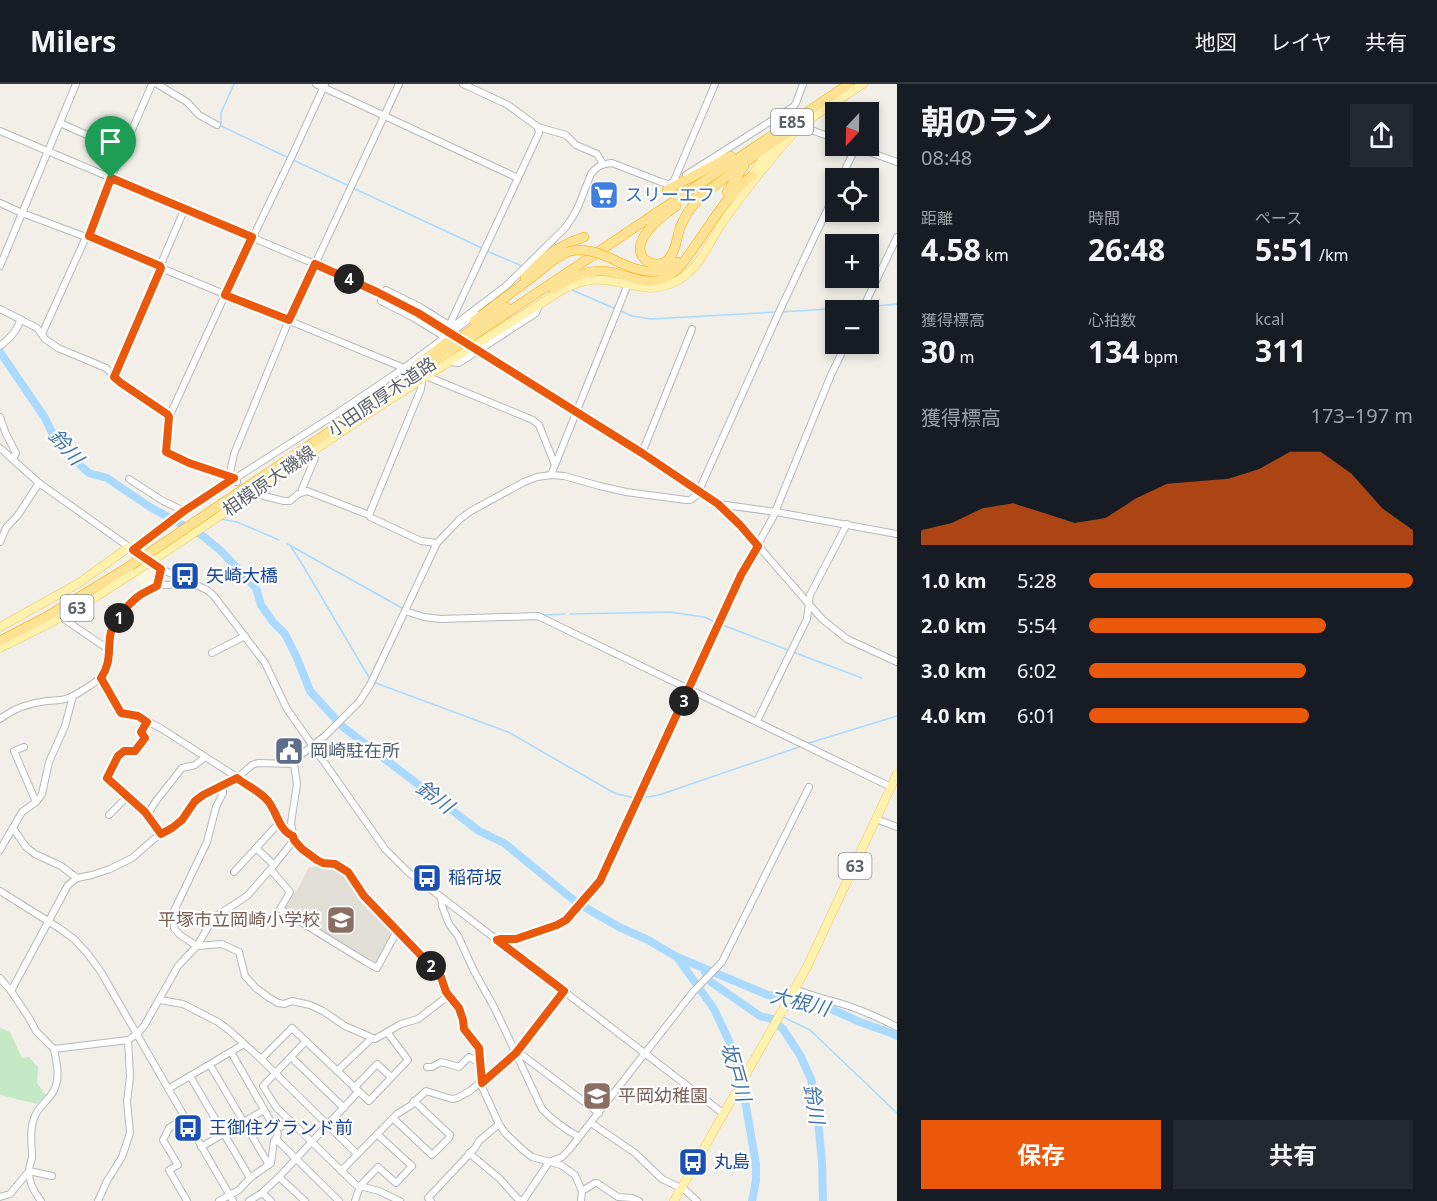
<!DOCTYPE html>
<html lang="ja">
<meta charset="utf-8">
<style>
:root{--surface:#171b24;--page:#242831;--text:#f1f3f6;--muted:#9ea1a6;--line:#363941;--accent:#ea580c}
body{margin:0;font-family:"Noto Sans","Noto Sans JP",sans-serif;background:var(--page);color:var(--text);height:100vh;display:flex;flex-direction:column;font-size:22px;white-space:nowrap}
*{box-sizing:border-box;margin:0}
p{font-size:20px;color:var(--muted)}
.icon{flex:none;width:33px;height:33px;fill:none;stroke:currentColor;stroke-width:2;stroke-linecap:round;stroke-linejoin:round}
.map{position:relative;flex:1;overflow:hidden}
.side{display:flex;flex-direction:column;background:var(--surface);width:540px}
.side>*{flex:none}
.needle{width:39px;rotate:202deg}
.tools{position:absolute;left:825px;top:18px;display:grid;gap:12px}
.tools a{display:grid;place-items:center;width:54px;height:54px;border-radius:0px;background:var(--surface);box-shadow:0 3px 9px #0003;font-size:30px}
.pin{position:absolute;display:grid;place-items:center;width:51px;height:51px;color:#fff;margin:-62px -26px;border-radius:50% 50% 50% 0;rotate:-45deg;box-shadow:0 0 6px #0007}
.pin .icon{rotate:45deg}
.km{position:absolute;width:30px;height:30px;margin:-15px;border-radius:50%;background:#222;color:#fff;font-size:16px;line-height:30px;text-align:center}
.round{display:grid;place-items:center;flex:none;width:63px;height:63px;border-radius:0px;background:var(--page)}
.headline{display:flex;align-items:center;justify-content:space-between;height:102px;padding:0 24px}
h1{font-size:33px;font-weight:700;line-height:45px}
.figures{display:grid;grid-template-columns:repeat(3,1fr);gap:9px;height:102px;padding:6px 24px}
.figures div{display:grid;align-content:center}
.figures b{font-size:30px;font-weight:700}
.figures small{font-size:16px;font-weight:400}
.figures p{font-size:16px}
.chart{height:168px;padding:12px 24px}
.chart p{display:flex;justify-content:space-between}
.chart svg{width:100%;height:108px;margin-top:6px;fill:var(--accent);opacity:.7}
.cta{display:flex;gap:12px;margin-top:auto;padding:12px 24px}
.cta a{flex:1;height:69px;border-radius:0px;background:var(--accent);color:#fff;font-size:24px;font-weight:700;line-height:69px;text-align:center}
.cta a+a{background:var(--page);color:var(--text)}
ul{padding:0 24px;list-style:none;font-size:20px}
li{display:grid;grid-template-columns:96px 72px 1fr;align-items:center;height:45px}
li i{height:15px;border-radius:8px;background:var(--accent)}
header{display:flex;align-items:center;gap:36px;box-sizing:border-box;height:84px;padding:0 30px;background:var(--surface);border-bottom:2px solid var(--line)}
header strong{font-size:28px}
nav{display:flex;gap:33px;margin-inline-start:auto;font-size:21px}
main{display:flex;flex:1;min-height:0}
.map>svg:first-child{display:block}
</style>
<header>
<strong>Milers</strong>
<nav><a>地図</a><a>レイヤ</a><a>共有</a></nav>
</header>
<main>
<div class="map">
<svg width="897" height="1117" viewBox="0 0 897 1117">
<rect width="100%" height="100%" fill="#f1efe8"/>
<polygon fill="#fef7e0" points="151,483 157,486 158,489 155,501 145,507 135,493"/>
<polygon fill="#e1ded6" points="317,778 335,782 347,791 393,846 377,879 367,876 283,826 287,813 297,807 309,783 315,783"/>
<polygon fill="#c5e8c5" points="0,944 10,948 22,974 29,973 38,983 37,999 46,1011 37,1020 0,1011"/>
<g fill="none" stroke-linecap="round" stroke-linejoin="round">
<g stroke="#aadaff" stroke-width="1.5">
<polyline points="234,0 221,29 221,42 289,74"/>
<polyline points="293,76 349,102"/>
<polyline points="353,104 482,164"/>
<polyline points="487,167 522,182"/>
<polyline points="572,206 616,225"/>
<polyline points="865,223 897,220"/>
<polyline points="621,227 632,232 651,235 776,228"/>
<polyline points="781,228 860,223"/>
<polyline points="221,435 237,438 279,456"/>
<polyline points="287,460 290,461 302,480 370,595"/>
<polyline points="291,462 402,524"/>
<polyline points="570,530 670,528 704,533 715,538"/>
<polyline points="542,531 565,530"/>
<polyline points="720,540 788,566"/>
<polyline points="793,568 862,594"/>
<polyline points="373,598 508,648 609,706 617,710 636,714"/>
<polyline points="809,659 897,632"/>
<polyline points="641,714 659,711 802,662"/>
<polyline points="781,932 810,946 897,1029"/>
<polyline points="772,935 775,931 776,931"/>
</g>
<g stroke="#aadaff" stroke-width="8">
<polyline points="0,268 45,334 56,357 82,383 89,389 107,394 150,423 203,452 221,467 256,504 261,521 273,538 285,550 297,574 310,607 343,643 479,747 504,759 576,818 593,828 619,843 648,856 677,873 768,911 829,924 860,938 891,949 897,952"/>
<polyline points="677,873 714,925 730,959 740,988 756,1080 756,1097 752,1117"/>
<polyline points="705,888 711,898 760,932 772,935 783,945 800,971 811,995 816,1015 822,1078 823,1117"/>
</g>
<g stroke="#b5b8bc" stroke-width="8">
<g id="minor">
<polyline points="157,0 187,18 199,31 217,41"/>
<polyline points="316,0 518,94"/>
<polyline points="463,0 508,21 538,43 566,51 576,61 597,70 603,80"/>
<polyline points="60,39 123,67"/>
<polyline points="800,42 836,55"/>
<polyline points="0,47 315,180 401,220"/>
<polyline points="852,62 897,78"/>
<polyline points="686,91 793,23 796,19 803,0"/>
<polyline points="841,94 856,63"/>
<polyline points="673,99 715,0"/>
<polyline points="0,119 22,129 86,153 42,250"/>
<polyline points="89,152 111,94 152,0"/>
<polyline points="87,153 89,152 160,182"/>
<polyline points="0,182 76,0"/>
<polyline points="161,184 404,284"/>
<path d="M386 206 420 223 452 243 506 202 565 144 572 134 578 123 591 90C597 82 602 80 612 79L661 98 668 100 677 97"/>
<polyline points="381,217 414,234 445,253"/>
<polyline points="0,225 37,244 45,255 58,264 106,284 121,299 164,328 169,333"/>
<polyline points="862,226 897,153"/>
<polyline points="448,244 539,49 538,43"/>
<path d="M0 262C10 254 17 247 21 235"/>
<polyline points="450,278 459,279 536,229 539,221"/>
<polyline points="426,292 533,336 539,341 555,381"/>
<polyline points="114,293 161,184 160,182 185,124"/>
<polyline points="557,315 660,380 718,420 740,441 822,535 847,555 897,578"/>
<polyline points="0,333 6,350 16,369 13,375"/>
<polyline points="0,364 39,399 129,463"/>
<polyline points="642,369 692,245"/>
<polyline points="551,391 628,200"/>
<polyline points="229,393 234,370 289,236 399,0"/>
<polyline points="129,395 163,417 184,427"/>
<polyline points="237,398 234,394 189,379 166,368 169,333 225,211 292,72 325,0"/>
<polyline points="251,406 264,412 284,417 290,417 298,410 307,407 369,431 370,433 421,457 437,459"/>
<polyline points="303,408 302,405 315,374 313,367"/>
<polyline points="718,420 776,428 897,450"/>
<polyline points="369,431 421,305 422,295"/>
<polyline points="0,458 6,444 18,431 39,399"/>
<polyline points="133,466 195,420 333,332 404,284 476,230"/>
<polyline points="151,478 161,485 207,506 214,512 265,579 287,625 385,765 408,788 441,813 724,1030"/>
<polyline points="157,502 161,485"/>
<polyline points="405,527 424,533 441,535 538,532 891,703"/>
<polyline points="61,533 105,563 110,564"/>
<polyline points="212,569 245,552"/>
<path d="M101 594 121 629 138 632 162 645 260 708C265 713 269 718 273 724 279 734 281 747 293 751"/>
<path d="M0 635C14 624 29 619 47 617 53 616 59 617 65 615 72 614 95 599 100 594 113 582 108 565 110 550 113 533 140 507 157 502 166 500 176 501 185 500L189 499"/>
<polyline points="757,637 807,535 810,511 847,440"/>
<polyline points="147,638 141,648 145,654 135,667 124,667 118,672 107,694 145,728 161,749"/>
<polyline points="24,663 14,667 36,718"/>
<polyline points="223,702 223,709 216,723 207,758 174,827 173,835 174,844 180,851 197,862 222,860 239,868 245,892 256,904 268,913 278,919 284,920 292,917 310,921 323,927 345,942 375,955 401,940 418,935 448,912"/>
<polyline points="109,731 127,713"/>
<polyline points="147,731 156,717 182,684 195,681 205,673"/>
<polyline points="876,735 897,743"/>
<polyline points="13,744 26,763 35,770 61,782 77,794"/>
<polyline points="256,764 274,781"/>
<polyline points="0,766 22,728 36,718 42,710 49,678 65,642 73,612"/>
<polyline points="271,786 290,808 280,825 366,878 377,884 397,847"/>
<polyline points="234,788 280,738"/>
<polyline points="0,807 59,844 74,855 87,869 101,888 233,1117"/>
<path d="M441 813 442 822 449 840 458 852 474 887 495 925 542 1025C553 1037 565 1045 579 1053"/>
<polyline points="497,857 501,855 516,856 566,836 600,797 741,491 773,433 831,291 846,260"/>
<polyline points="0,894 11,907 29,934 36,947 54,965 128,956 137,950 144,942 178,882 197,862 211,838 219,830 241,816 248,811 274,781 294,756"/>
<path d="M795 905C813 913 831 916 849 922 866 928 882 935 897 943"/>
<polyline points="11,907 68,801 77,794 92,791 110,785 132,774 161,749 172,744 182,736 195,717 203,711 237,694 252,681 258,679 294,680"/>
<polyline points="160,916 183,920 218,938 230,947 261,975 357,1070"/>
<polyline points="306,957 263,1002 276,1023 356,1101 379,1107 400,1117"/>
<polyline points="515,969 522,971 599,1029"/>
<polyline points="291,973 344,1024"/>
<polyline points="261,975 292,944 369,1017 408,976 387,948"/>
<polyline points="210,981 269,1081"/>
<polyline points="427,983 432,983 441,978 459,983 469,973 480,979"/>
<polyline points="337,987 372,954"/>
<polyline points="190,992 250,1094"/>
<polyline points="354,1004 377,980 391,993"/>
<polyline points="168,1005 244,960"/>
<polyline points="185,1034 169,1044 163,1056 178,1081 169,1086 187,1117"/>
<polyline points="394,1035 432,1071 449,1054 450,1051 414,1017"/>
<polyline points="591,1039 635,1069 662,1095 685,1106 697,1117"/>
<polyline points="275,1046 291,1037"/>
<polyline points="276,1055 339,1117"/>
<polyline points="201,1063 264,1026"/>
<polyline points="469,1069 500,1095 517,1114 522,1117"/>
<polyline points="341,1087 397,1030 410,1022 426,1007 452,1015 457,1014 470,1007 515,969 564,907"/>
<polyline points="279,1093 305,1117"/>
<polyline points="582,1107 595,1099 597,1099 618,1113 632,1114 639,1117"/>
<polyline points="262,1109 271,1117"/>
<polyline points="0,1113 10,1110 29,1087 52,1092"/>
<path d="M41 1117C35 1109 28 1098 29 1087 29 1083 31 1078 32 1074 32 1061 29 1044 35 1032 40 1019 55 1013 57 997 59 987 56 975 54 965"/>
<polyline points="98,1117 107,1097 122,1073 130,1049 127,1017 130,993 128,956"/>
<polyline points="219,1117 239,1106 250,1094 271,1079 274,1057 276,1055 278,1050 231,968"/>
<polyline points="249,1117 262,1109 279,1093 358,1008"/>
<polyline points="355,1117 360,1102 378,1083 396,1099 412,1082 377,1050"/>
<polyline points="431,1117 428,1114 475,1064 479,1057 499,1040"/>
<polyline points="523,1117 549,1078 562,1073 569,1066 693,908 722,878 809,703"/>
<polyline points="581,1117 582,1107 575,1091 561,1081 532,1073 523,1066 505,1049 499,1040 482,1003 480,990 479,964 464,945 463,936 459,924 454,917 448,912 440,890 434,885 364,812 348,788 335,780 323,779 317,776 302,765 294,756 293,751 291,739 297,700 294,680 297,674 326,651 359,618 370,601 437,459 460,435 471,427 524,398 537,393 551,391 564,392 600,402 626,408 686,416 690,416 697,411 780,226 836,107"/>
</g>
</g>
<g stroke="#f2c960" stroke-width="9">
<g id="major">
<polyline points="798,43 863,0"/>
<polyline points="751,93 761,77 777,60"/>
<polyline points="0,543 79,499 129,463 147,475"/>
<path d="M0 564 48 540 91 516 144 482 256 408 313 367 383 320 562 206C602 186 612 201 651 204 665 203 677 199 688 189 703 176 711 155 722 139 746 105 772 72 800 42"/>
<polyline points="674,1117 807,883 897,690"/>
</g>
</g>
<g stroke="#f9ab00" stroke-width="10">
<g id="highway">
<polyline points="667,106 731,72"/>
<polyline points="727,108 744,82"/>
<path d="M676 122C664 131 632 153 642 172 645 177 651 180 658 180 675 179 676 156 680 144 683 137 686 130 691 124 701 110 716 101 729 91 750 75 770 58 793 46"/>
<path d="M621 179C640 188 659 193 677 178"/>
<path d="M525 194C543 173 558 162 584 153"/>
<path d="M553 205C567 196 583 187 600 187 621 186 641 203 662 195 678 189 688 172 697 159 712 138 731 106 752 92"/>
<polyline points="474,237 531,194 552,177 567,168"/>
<polyline points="445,264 506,223"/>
<polyline points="408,288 447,258"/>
<polyline points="214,425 849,0"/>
<polyline points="0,557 46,533 130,482"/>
</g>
</g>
<use href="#minor" stroke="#fff" stroke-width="6"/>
<use href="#major" stroke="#fff2af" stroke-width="8"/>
<use href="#highway" stroke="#fde293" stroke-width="9"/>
<g stroke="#b5b8bc" stroke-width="8" stroke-linecap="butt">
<polyline id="minor-bridge" points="401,220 437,240 557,315"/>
</g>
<g stroke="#f9ab00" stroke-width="10" stroke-linecap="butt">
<g id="highway-bridge">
<path d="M567 168C586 162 603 171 621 179"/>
<polyline points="130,482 214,425"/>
</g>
</g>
<use href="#minor-bridge" stroke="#fff" stroke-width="6"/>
<use href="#highway-bridge" stroke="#fde293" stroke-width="9"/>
</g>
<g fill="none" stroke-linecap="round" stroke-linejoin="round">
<g stroke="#fff" stroke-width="12">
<path id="route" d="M111 94 252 153 225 211 289 236 315 180 377 208 418 229 642 369 718 420 740 441 758 462 741 491 600 797 566 836 557 841 516 855H501L497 856 564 907 516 969 482 999 479 964 464 945 463 936 459 924 446 908 440 890 434 885 364 812 348 788 335 780 323 779 317 776 302 765 294 756 293 752C279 747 277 728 268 717 260 707 247 702 237 694L203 711 195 717 182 736 172 744 161 750 145 728 107 694 118 672 124 667H135L145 654 141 648 147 638 138 632 121 629 101 594C111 578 108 570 110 553 111 539 129 519 140 511 145 508 151 505 157 502L161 485 133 466 184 427 234 394 189 379 166 368 169 333 167 330 121 299 114 293 161 184 160 182 89 152Z"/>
</g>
<use href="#route" stroke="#ea580c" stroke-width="8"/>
</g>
<defs>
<g id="supermarket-square" transform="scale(1.5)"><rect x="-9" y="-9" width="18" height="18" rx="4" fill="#3f7fe0" stroke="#fff"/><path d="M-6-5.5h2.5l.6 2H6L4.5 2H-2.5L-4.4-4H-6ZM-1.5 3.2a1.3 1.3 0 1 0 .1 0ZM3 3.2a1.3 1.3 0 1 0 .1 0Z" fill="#fff"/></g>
<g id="bus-square" transform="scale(1.5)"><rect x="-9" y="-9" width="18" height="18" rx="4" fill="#1a4fb4" stroke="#fff"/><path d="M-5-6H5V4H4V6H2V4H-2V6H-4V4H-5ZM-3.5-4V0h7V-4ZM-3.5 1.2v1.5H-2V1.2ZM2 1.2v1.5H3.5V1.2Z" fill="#fff"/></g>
<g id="civic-square" transform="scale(1.5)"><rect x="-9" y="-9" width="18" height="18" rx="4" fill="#5c6f8a" stroke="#fff"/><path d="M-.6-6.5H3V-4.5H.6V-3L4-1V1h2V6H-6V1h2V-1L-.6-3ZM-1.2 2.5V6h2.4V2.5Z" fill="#fff"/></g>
<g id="school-square" transform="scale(1.5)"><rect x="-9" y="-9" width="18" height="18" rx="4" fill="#8d6e63" stroke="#fff"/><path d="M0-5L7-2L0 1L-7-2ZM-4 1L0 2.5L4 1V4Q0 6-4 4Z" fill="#fff"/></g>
</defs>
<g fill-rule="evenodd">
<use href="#supermarket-square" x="604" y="111"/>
<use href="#bus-square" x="185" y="492"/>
<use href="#civic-square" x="289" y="667"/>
<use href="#bus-square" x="427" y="794"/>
<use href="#school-square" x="341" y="836"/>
<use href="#school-square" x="597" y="1012"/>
<use href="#bus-square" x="188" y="1044"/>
<use href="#bus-square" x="693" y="1078"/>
</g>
<g text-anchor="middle" stroke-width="4.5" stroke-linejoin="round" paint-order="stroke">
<g fill="#fff" stroke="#8f9295" stroke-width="1.5">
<rect x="771" y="25" width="42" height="26" rx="4.5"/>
<rect x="60.5" y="511" width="33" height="26" rx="4.5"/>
<rect x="838.5" y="769" width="33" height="26" rx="4.5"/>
</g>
<g font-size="16" font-weight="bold" fill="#5f6368">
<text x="792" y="44">E85</text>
<text x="77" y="530">63</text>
<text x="855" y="788">63</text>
</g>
<g font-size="18" fill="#366cbe" stroke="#fff" text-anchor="start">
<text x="625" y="117">スリーエフ</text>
</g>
<g font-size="18" fill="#5f6368" stroke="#fff">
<text transform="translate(382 313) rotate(-34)" y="6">小田原厚木道路</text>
<text transform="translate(269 397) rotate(-35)" y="6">相模原大磯線</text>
</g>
<g font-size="18" fill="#164399" stroke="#fff" text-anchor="start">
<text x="206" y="498">矢崎大橋</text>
<text x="448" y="800">稲荷坂</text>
<text x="209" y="1050">王御住グランド前</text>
<text x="714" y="1084">丸島</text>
</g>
<g font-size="18" fill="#4e5e75" stroke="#fff" text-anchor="start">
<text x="310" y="673">岡崎駐在所</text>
</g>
<g font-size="18" fill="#785e54" stroke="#fff" text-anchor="end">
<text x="320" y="842">平塚市立岡崎小学校</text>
<text x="618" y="1018" text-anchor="start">平岡幼稚園</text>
</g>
<g font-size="20" font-style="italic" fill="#4174aa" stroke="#fff">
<text transform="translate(66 363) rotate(48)" y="7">鈴川</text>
<text transform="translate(435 713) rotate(37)" y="7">鈴川</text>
<text transform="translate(800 918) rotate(14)" y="7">大根川</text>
<text transform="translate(736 988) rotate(74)" y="7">坂戸川</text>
<text transform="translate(814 1020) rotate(80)" y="7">鈴川</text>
</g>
</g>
</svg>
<div class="tools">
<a><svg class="needle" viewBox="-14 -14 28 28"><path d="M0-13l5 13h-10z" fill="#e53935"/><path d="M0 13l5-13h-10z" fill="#9ea1a6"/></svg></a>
<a><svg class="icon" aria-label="locate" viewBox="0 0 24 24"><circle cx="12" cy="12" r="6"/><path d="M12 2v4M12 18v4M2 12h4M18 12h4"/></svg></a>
<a>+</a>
<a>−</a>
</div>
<div class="pin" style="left:111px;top:94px;background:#1e9e55"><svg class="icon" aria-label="arrive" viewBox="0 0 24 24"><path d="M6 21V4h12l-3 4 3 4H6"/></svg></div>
<b class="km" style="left:119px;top:534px">1</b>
<b class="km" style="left:431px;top:882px">2</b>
<b class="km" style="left:684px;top:617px">3</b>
<b class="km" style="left:349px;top:195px">4</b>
</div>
<section class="side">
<div class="headline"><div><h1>朝のラン</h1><p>08:48</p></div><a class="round"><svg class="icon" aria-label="share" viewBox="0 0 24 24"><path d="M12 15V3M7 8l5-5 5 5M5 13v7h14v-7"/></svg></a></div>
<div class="figures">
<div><p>距離</p><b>4.58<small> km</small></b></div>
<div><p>時間</p><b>26:48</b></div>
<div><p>ペース</p><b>5:51<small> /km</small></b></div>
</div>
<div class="figures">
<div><p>獲得標高</p><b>30<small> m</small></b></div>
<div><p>心拍数</p><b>134<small> bpm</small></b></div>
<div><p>kcal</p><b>311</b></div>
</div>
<div class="chart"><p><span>獲得標高</span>173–197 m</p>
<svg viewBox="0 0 160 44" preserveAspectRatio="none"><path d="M0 44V38L10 35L20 29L30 27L40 31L50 35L60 33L70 25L80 19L90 18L100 17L110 13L120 6L130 6L140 15L150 29L160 38V44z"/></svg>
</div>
<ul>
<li><b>1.0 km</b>5:28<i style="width:100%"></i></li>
<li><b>2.0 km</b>5:54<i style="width:73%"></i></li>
<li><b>3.0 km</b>6:02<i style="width:67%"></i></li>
<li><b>4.0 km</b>6:01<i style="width:68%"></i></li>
</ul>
<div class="cta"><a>保存</a><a>共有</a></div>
</section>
</main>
